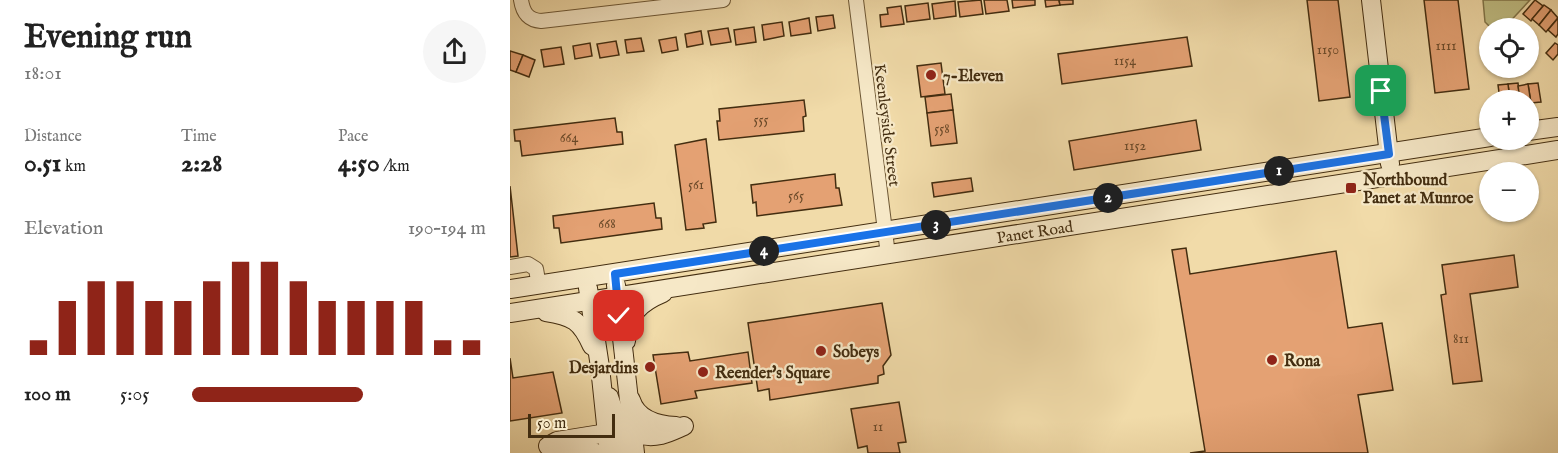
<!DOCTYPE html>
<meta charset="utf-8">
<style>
:root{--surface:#fff;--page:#f6f6f6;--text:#222;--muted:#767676;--accent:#8f2418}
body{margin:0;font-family:"IM FELL English",serif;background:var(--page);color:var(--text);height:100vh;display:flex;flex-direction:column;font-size:22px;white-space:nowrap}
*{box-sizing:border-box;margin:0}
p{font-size:20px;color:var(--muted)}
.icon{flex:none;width:33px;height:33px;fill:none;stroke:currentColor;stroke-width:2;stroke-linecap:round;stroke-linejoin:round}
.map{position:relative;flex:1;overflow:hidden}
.drawer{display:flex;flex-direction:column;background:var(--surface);width:510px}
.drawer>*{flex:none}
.controls{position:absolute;left:969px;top:18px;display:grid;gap:12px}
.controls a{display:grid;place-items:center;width:60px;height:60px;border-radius:50%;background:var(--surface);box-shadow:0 2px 4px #0004;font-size:30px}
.scale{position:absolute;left:18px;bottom:15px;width:87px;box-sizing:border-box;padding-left:6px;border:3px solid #432d10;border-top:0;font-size:16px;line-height:21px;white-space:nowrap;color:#432d10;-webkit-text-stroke:4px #f6e8c7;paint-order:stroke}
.pin{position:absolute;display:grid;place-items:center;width:51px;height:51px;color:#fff;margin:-26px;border-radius:12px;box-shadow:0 3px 9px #0006}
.km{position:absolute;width:30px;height:30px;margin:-15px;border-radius:50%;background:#222;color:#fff;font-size:16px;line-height:30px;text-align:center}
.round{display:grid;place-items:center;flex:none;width:63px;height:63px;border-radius:32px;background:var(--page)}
.headline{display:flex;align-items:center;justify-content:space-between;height:102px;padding:0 24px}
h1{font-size:33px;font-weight:700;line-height:45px}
.figures{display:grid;grid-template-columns:repeat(3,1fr);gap:9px;height:102px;padding:6px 24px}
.figures div{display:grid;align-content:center}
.figures b{font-size:26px;font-weight:700}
.figures small{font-size:16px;font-weight:400}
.figures p{font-size:16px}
.chart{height:168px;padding:12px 24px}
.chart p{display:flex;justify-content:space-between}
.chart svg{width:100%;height:108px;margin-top:6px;stroke:var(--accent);stroke-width:6}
ul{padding:0 24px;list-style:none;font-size:20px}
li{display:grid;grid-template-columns:96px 72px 1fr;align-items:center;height:45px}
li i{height:15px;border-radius:8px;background:var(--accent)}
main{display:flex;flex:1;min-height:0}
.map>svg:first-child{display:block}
</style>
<main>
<section class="drawer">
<div class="headline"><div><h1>Evening run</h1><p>18:01</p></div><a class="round"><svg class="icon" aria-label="share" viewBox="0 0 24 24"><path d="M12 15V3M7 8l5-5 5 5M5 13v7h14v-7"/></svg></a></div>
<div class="figures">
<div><p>Distance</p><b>0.51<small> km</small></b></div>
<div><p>Time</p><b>2:28</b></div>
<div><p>Pace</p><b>4:50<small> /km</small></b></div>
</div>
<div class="chart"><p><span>Elevation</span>190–194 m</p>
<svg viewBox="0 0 160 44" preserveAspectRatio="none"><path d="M5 44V38M15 44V22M25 44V14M35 44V14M45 44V22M55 44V22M65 44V14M75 44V6M85 44V6M95 44V14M105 44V22M115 44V22M125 44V22M135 44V22M145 44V38M155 44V38"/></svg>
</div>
<ul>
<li><b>100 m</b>5:05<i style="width:58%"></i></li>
</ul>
</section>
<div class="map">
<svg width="1048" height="453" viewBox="0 0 1048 453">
<rect width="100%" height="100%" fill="#f1dba9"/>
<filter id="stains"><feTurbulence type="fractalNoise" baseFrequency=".00333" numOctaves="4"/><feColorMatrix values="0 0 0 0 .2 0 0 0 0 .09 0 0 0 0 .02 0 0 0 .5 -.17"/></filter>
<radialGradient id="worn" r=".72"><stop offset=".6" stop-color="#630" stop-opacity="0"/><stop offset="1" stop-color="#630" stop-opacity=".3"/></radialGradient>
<polygon fill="#c0be84" stroke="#82764a" stroke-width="1.5" points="973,0 1020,0 994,28 981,28 975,22"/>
<g fill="#e4a173" stroke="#432d10" stroke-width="1.5">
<polygon points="471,0 473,14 450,17 448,2"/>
<polygon points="474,0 497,0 499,11 476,14"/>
<polygon points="502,0 525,0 525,5 503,8"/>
<polygon points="535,0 549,0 550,5 536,7"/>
<polygon points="549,0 563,0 563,4 550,5"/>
<polygon points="797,0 828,0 840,97 809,101"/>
<polygon points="914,0 948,0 959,89 925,93"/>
<polygon points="1025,0 1033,6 1021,21 1013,14"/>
<polygon points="445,1 446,16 424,19 422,4"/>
<polygon points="418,3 420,19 397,22 395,6"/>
<polygon points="1034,5 1041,10 1029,25 1022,19"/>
<polygon points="391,6 394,24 371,27 370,15 378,14 377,8"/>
<polygon points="1041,10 1048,18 1036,32 1029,25"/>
<polygon points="323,15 325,28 308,31 306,17"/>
<polygon points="299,18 301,33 281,36 279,22"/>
<polygon points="1048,18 1048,34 1046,37 1038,30"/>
<polygon points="272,22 274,36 254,40 252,25"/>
<polygon points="244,27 246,42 226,45 224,30"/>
<polygon points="218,28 221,42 201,45 198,31"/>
<polygon points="191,31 193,44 177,47 175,34"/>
<polygon points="166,37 168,50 152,53 149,40"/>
<polygon points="677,37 682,66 552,84 548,54"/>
<polygon points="131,38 134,51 117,53 115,40"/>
<polygon points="106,41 109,55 90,58 87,44"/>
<polygon points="80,43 82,56 65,59 63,46"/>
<polygon points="1045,43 1048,45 1048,54 1043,60 1036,53"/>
<polygon points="51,47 54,64 34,67 31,50"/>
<polygon points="0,51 13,55 6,72 0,70"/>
<polygon points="13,55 25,60 19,77 6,72"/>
<polygon points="431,63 435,94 411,97 407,66"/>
<polygon points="1008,83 1010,100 1000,100 998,84"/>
<polygon points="1028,83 1031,102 1021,103 1018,84"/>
<polygon points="998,84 1000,100 990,100 988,85"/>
<polygon points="1018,84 1021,103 1018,103 1018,100 1010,100 1008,86"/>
<polygon points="441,94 443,110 417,113 415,97"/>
<polygon points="294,100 296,116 293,117 294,131 209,140 207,121 210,121 209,109"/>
<polygon points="443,110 447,143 421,146 417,113"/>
<polygon points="105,118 107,132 112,132 113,144 12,156 10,141 5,141 4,130"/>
<polygon points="686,120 691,150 564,170 559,141"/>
<polygon points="196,139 206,222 193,224 194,228 176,230 165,145"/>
<polygon points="325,174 326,188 329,188 332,205 247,216 246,202 243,203 241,185"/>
<polygon points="461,178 463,191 424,197 422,183"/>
<polygon points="0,186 8,256 0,257"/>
<polygon points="144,203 146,218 151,218 152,229 51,243 49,228 44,228 43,216"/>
<polygon points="676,248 680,274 826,251 838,328 872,323 883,390 848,395 858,453 680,453 695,451 662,250"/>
<polygon points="1004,255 1008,287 960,294 972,381 943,384 931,295 936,294 932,265"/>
<polygon points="372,303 381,355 373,366 374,374 368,376 368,383 260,400 259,389 248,391 238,323"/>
<polygon points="178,352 180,361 238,352 242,383 185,391 187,398 151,404 143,355"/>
<polygon points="0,358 3,378 43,372 52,413 0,421"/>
<polygon points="389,402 396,442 388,443 390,453 358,453 357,446 348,448 341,409"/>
</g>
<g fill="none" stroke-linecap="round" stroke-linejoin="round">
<g stroke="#6e5836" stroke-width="16">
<g id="street">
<path d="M11 0C13 13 18 20 31 21L213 0"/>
<polyline points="346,0 378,255"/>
<polyline points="0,267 18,264 26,269 29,286"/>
</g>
</g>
<g stroke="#432d10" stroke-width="20">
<g id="secondary">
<polyline points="861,0 880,164"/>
<polyline points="1018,131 1048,127"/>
<polyline points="106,285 125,453"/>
<polyline points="78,288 90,367 99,453"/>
<polyline points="0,289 980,137"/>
<path d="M36 312C63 316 71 321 82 346"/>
<path id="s1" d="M0 313 1048 150"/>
<path d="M116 341C118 314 129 303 153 293"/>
<path d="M99 397C106 422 123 441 151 435 159 433 167 429 174 426"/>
<path d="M121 400C127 420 148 425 166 426"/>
<polyline points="38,446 47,441 97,433 110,441 115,453"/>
<polyline points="51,450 71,449 86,453"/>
</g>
</g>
<use href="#street" stroke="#f6e8c7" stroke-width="14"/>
<use href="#secondary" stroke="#f6e8c7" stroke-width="18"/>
</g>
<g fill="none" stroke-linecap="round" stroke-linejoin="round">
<g stroke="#fff" stroke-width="12">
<polyline id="route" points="109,316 105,274 879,154 871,91"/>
</g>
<use href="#route" stroke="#1a73e8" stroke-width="8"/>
</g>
<g fill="#8f2418" stroke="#f6e8c7" stroke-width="2">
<circle cx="421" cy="75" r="6"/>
<rect x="835" y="182" width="12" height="12" rx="3"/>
<circle cx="311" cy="351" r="6"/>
<circle cx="762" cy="360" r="6"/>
<circle cx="140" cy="367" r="6"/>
<circle cx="193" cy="372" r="6"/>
</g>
<g text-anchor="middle" stroke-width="4.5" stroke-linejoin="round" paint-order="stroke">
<g font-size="14" fill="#6b4a29">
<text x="936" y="50">1111</text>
<text x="818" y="54">1150</text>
<text x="615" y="65">1154</text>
<text x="251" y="124">555</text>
<text x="432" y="133">558</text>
<text x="59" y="142">664</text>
<text x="625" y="150">1152</text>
<text x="186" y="189">561</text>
<text x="286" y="200">565</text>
<text x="97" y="228">668</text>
<text x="951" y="343">811</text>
<text x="368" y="431">11</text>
</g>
<g font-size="16" font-weight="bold" fill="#432d10" stroke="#f6e8c7" text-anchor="start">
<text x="433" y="81">7-Eleven</text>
<text x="853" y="185">Northbound<tspan x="853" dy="18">Panet at Munroe</tspan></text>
<text x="323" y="357">Sobeys</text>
<text x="774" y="366">Rona</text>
<text x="128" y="373" text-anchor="end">Desjardins</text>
<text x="205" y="378">Reender's Square</text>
</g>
<g font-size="16" fill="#432d10" stroke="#f6e8c7">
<text transform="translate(378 125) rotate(83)" y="6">Keenleyside Street</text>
<text dy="6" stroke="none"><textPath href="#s1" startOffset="531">Panet Road</textPath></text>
</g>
</g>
<rect width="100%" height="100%" filter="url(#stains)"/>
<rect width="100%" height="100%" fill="url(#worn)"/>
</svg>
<div class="controls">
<a><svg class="icon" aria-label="locate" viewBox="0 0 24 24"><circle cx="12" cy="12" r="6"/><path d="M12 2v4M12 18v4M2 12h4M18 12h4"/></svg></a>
<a>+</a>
<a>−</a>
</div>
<div class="scale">50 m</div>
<div class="pin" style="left:871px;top:91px;background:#1e9e55"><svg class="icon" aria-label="arrive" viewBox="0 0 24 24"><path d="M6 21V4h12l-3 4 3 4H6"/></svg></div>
<div class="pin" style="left:109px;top:316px;background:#d93025"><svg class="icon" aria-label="check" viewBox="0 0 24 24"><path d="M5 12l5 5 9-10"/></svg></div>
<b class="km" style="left:769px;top:171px">1</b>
<b class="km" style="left:598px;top:198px">2</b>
<b class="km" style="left:426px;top:225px">3</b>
<b class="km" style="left:254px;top:251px">4</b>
</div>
</main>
